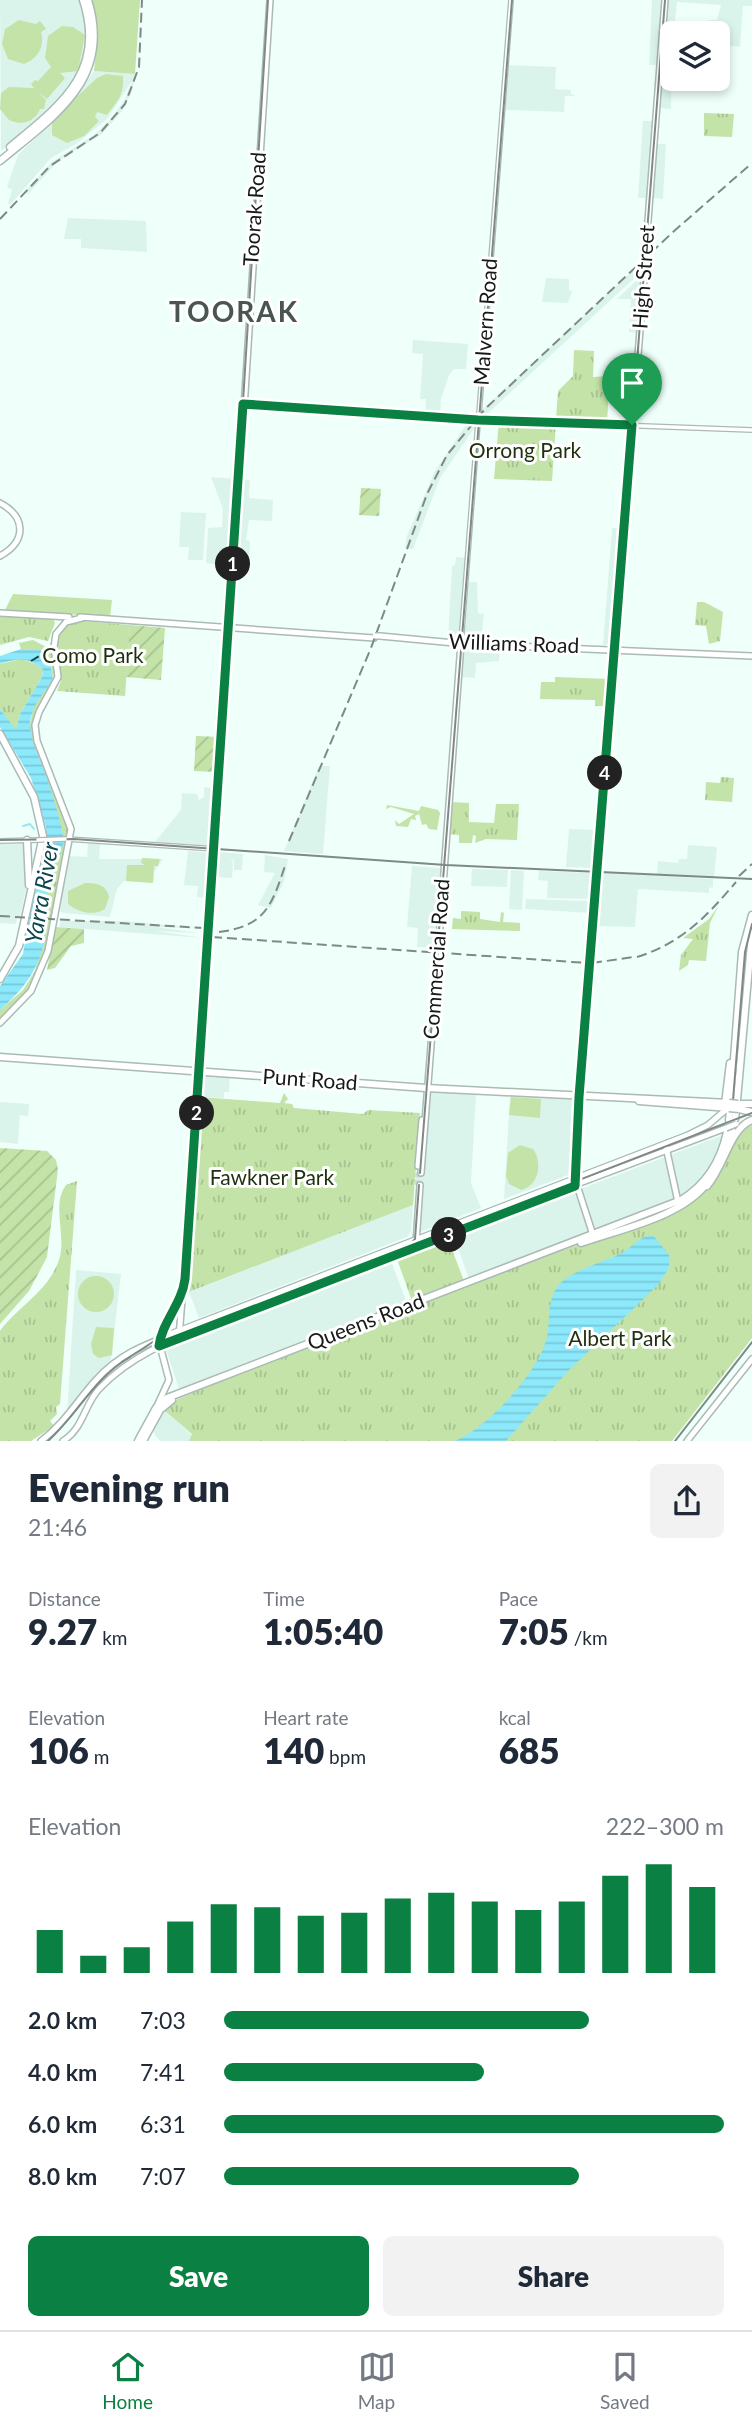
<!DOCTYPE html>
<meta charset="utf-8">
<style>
:root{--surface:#fff;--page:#f2f2f3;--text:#1f2937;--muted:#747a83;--line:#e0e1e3;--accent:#0b8043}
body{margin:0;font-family:Lato,sans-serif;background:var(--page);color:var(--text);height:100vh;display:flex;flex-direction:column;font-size:26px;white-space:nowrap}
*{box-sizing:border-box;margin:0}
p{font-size:23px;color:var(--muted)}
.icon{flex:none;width:38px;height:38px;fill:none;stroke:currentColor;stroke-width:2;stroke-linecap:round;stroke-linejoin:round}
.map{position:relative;height:1441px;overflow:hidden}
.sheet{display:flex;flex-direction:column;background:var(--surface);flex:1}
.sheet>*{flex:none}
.fabs{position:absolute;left:660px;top:21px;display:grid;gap:14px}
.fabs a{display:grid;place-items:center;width:70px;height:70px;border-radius:10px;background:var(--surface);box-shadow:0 4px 10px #0003;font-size:35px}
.pin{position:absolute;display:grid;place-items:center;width:60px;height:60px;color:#fff;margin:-72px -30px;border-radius:50% 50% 50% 0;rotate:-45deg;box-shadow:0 0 7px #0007}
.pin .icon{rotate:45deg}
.km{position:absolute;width:35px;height:35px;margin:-18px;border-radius:50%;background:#222;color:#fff;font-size:19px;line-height:35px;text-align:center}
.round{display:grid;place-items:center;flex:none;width:74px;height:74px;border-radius:10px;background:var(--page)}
.head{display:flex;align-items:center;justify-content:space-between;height:119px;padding:0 28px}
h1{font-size:38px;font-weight:800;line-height:52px}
.metrics{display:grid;grid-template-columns:repeat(3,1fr);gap:10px;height:119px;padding:7px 28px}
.metrics div{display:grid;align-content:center}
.metrics b{font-size:35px;font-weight:800}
.metrics small{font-size:19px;font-weight:400}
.metrics p{font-size:19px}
.chart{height:196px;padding:14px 28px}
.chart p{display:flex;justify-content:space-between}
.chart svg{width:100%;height:126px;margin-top:7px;stroke:var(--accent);stroke-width:6}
.action{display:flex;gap:14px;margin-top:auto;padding:14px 28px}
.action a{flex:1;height:80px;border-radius:10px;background:var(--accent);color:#fff;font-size:28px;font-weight:800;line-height:80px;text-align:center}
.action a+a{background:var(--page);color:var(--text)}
ul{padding:0 28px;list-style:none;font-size:23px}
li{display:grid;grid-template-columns:112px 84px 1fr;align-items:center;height:52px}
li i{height:18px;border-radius:9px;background:var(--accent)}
.dock{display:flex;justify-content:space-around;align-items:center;height:98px;border-top:2px solid var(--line);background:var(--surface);font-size:19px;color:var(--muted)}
.dock a{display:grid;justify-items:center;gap:4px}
.dock .on{color:var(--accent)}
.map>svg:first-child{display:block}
</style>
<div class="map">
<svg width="752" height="1441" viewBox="0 0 752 1441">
<defs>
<pattern id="park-tufts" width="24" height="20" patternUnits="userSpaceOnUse" patternTransform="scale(1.75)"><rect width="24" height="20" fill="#c3e3a8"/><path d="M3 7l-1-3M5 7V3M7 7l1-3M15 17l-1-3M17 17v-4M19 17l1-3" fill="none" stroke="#a7c290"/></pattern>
<pattern id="garden-furrows" width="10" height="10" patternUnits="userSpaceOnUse" patternTransform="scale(1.75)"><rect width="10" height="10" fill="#c3e3a8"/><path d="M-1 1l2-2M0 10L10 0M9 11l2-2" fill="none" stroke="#a7c290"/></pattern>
<pattern id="water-rules" width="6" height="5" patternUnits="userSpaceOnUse" patternTransform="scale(1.75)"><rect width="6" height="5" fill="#8ce9fb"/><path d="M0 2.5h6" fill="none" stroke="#78c7d6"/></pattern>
</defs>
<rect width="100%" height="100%" fill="#effff9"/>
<g fill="#dbf4eb">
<polygon points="0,0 79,0 87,33 84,60 72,87 38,120 1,151"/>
<polygon points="652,0 662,0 658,65 649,65"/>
<polygon points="668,0 752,0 752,6 743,6 740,47 718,44 718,33 708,33 709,20 717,20 721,5 677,2 675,22 684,23 683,33 672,33 671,109 660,108"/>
<polygon points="508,65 556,67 555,89 571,90 571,94 576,96 565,96 564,112 505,110"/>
<polygon points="94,71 135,74 132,92 122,111 102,134 58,161 28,194 25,191 52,162 94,135 109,121 124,101 134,78 107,119 76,144 51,158 10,205 8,203 12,190 7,187 18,155 69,105"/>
<polygon points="643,121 653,121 647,198 638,198"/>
<polygon points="657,144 666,144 663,199 653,198"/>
<polygon points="68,218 146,221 147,252 81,248 81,239 64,239"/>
<polygon points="642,262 640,273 484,417 482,410"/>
<polygon points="546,278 569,279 569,290 572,291 568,303 542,302"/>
<polygon points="636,281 641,281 637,333 629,332 631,299 617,299"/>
<polygon points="413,340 468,344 466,369 454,369 449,375 441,399 440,415 425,414 426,399 420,399 423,354 412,353"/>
<polygon points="468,422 475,427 440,478 413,549 405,548 407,536 435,471"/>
<polygon points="211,477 250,480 249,498 273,500 272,521 249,520 246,540 250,541 249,562 246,562 245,569 206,563 208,528 222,527 223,509"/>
<polygon points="181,512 206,513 203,560 188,560 189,547 179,547"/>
<polygon points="620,518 623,518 612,644 603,645 612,528 619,528"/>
<polygon points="456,557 466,558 459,641 448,640 452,566 455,565"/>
<polygon points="469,582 477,582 478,613 484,614 481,641 464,640"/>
<polygon points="464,646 500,648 499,661 476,663 475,678 461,677"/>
<polygon points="319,766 330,766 323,854 284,851"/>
<polygon points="204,787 217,789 213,846 154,843 181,810 182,793 197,794 199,800 204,797"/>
<polygon points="569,829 597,830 594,868 566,867"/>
<polygon points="27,843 29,876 20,916 12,916 17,917 16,924 0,923 0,844"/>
<polygon points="88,843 100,844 99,859 163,859 154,872 153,883 124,881 117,889 110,917 63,913 59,910 70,856 87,857"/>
<polygon points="688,845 717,847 714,877 657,874 658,861 678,863 679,859 687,859"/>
<polygon points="188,851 211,853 209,898 197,897 198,886 184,885"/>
<polygon points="218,852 243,854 242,870 234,870 234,860 229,859 233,861 232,878 216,877"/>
<polygon points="265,855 288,859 284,881 271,908 258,905 275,873 264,872"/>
<polygon points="412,866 440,868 434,948 417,947 418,928 407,927"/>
<polygon points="472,869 508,870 507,887 471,886"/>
<polygon points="511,870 524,871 522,910 509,909"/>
<polygon points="539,871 593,873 592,899 547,898 548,881 538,880"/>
<polygon points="600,872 713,879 713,887 709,888 709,893 638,889 635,927 595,926"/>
<polygon points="526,899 591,901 591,913 525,909"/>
<polygon points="61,921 124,921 199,928 156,927 199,933 156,931 204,938 59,927"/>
<polygon points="201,1075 230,1077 229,1092 224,1092 224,1098 200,1097"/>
<polygon points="430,1091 476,1094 471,1183 481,1208 420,1232 423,1187 415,1185 416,1172 424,1172"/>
<polygon points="510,1095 576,1098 571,1174 504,1199"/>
<polygon points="0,1102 29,1104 28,1116 20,1115 18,1144 0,1142"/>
<polygon points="723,1135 714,1162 701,1182 682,1198 469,1279 454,1237"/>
<polygon points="413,1205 411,1232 407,1237 199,1318 189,1292"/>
<polygon points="391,1261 407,1303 179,1389 166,1350"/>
<polygon points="76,1270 121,1274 111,1360 91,1380 67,1414"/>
<polygon points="164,1410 192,1435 189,1441 160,1441 155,1435 153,1429"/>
</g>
<g fill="#c3e3a8">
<polygon points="92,0 140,0 135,74 94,71 98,30"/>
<path d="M19 20 36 24 40 21 46 29 41 32C45 45 39 58 24 64L8 59 2 44 5 29Z"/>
<path d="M62 26 73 27 85 35 78 71 60 73 65 78 47 99 38 92 46 100 44 109H40C35 122 22 126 9 120L0 109 1 93 9 87 34 88 31 84 35 80 38 81 51 67 45 58 48 36Z"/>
<path d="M106 74 123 76C124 96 118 100 107 115L97 112 95 117 99 121 84 136 67 143 52 135V120L97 78Z"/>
<polygon points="13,594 112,600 110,617 5,610"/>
<polygon points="387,805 419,811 421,806 438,810 440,813 437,830 429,829 426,824 422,825 419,814 415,816 416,820 411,819 408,827 396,826 395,820 399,824 414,814 391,807 386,809"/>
<polygon points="142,858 160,859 158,866 154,866 153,883 126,881 127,865 145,865 141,863"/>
<path d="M85 883C96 883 106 884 109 897L105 909C93 916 79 913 68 904V891Z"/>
<polygon points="511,1097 541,1099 540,1118 509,1115"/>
<path d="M520 1145 533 1149C543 1162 539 1186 521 1190L509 1184 506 1176 508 1153Z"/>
<circle cx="96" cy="1294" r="18"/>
<polygon points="96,1327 114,1328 112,1355 99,1358 93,1354 91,1344"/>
</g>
<g fill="url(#park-tufts)">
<polygon points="704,113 734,114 732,137 704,136"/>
<polygon points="574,350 594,351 593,377 610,376 607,421 556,419 558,391 573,376"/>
<polygon points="499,421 556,423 552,481 494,479"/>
<polygon points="697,602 704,602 723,612 720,641 709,644 706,626 695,625"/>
<polygon points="0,616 53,619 55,623 48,641 29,637 0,645"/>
<polygon points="71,620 130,625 125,696 57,691 61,681 57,633"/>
<path d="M33 640 48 648C68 687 33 693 33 727 33 760 60 791 67 823 73 849 44 972 27 994 20 1003 9 1012 0 1020V1010L23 990 35 971 48 908 46 888 63 840 46 777 29 736 32 711 39 696 53 681 51 664 44 651 21 649 19 643Z"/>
<polygon points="21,659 36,664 43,670 42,677 20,714 16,731 0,709 0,664"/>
<polygon points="555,677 610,679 607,706 595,706 595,700 540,699 541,682 555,682"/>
<polygon points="721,777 734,778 732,802 705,800 706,782 720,783"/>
<polygon points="451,802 469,803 469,822 494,823 496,804 519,804 517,840 486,839 475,843 476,836 473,835 472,843 459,843 459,835 448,834"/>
<polygon points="719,905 710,923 706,961 689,960 688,965 679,971 681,955 693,939 683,938 709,919"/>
<polygon points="461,911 480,912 480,919 500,922 501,912 504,913 503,922 520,923 520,931 452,929 453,918 461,919"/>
<polygon points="284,1093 288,1099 284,1103 292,1104 294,1108 363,1114 368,1110 420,1113 413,1205 186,1293 200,1097 280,1103"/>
<polygon points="752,1125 752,1338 672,1441 189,1441 192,1434 164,1410 178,1399 228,1378 534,1260 680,1209 707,1189 737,1133"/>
<path d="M77 1181 60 1404 56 1407 57 1414 50 1421 54 1426 31 1441H0V1331C19 1305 48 1292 59 1260 67 1236 51 1205 66 1185Z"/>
<polygon points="448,1239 464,1281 412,1301 397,1259"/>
</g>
<g fill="url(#garden-furrows)">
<polygon points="361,488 381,489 379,516 359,515"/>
<polygon points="130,625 165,628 161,680 126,677"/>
<polygon points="196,736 220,737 217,772 194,771"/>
<polygon points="55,927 84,929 84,943 71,946 55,968 47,970"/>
<polygon points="0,1148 47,1151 56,1160 58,1169 47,1257 29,1291 0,1324"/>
</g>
<g fill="url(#water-rules)">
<path d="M21 649 42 650 50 659 53 681C19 719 29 732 45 773 52 793 59 815 63 835 66 850 51 871 47 886 46 893 48 900 48 907 46 956 35 979 0 1010V986L23 954 32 899 47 846 46 827 31 778 0 727V709L16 730 20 714 42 677 43 670C30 657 16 658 0 664V656Z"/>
<path d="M653 1235 669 1255V1268L658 1285 568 1371 506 1441H455C486 1429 534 1376 545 1344 552 1325 545 1303 558 1286 571 1270 602 1263 620 1254 632 1248 640 1235 653 1235Z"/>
</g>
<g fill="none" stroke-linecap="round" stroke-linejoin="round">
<polyline stroke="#8ce9fb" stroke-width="2" points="23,826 30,824 34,829"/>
<polyline stroke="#0c4750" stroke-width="2" stroke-dasharray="9 7" stroke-linecap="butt" points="31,661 44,653"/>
<polyline stroke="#ceddd7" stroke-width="5" stroke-dasharray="5 2.5" stroke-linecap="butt" points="417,1185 418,1172"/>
<g stroke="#aabab4" stroke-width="6">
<g id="secondary">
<polyline points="245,404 474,419"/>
<polyline points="479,414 511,0"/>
<polyline points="481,420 752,430"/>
<polyline points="461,643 478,422"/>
<polyline points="67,839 216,849"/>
<polyline points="0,841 38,840"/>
<polyline points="163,1336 686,1135"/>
<polyline points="184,1338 490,1220"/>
</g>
</g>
<g stroke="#aabab4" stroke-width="8">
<g id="primary">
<polyline points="645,260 665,0"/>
<path d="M0 503C26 517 27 541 0 556"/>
<polyline points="0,613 69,617"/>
<polyline points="80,617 374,638"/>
<polyline points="380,636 465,644 752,656"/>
<polyline points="438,953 461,643"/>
<polyline points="590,962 645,267"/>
<polyline points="589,965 574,1176 593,1235"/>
<polyline points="0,1023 31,991 48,951 71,829 37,741 35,725 39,712 58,677 54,647 56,634 66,622 82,618"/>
<polyline points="666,1147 678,1202"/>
<polyline points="418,1166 422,1120"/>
<polyline points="421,1173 438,956"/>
<polyline points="416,1243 420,1185"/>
<polyline points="375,1260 726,1128"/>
<polyline points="257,1306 356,1268"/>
<polyline points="179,1338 216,849 270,0"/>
<polyline points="157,1406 169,1380 159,1342 180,1296"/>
<path d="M41 1441C64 1424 77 1401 96 1380 122 1351 150 1343 184 1330L684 1137 708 1125 729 1107"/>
<path d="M63 1441C84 1428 84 1404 100 1388 134 1352 184 1335 228 1317"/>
<polyline points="687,1441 752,1359"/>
</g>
</g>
<g stroke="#aabab4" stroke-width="9">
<g id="highway">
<path d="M10 147C59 106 107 73 83 0"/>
<path d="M0 161C54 116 113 80 88 0"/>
<polyline points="0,734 34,797 43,836 19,946 0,979"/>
<polyline points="27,840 29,885"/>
<polyline points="0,1057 426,1088 729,1103"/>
<polyline points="731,1099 742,952 752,915"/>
<polyline points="737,1100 752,933"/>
<polyline points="639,1101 729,1108"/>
<polyline points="725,1104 730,1063"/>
<polyline points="738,1104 752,1104"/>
<polyline points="739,1109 752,1112"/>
<polyline points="735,1119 736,1111"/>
<polyline points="729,1120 730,1111"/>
<polyline points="728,1145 732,1130"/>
<path d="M707 1186C724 1167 730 1128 752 1120"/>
<path d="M581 1243C620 1229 683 1217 708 1182"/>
<path d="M138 1441 156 1408 167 1398 681 1200C706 1185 721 1160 727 1132"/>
<polyline points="143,1441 160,1410 172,1400"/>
</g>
</g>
<use href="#secondary" stroke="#fff" stroke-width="3.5"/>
<use href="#primary" stroke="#fff" stroke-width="5"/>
<use href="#highway" stroke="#fff" stroke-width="6"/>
<g stroke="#7f8985" stroke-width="2">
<polyline points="0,840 74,839 446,865 752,879"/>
<polyline points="733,1100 745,952 752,924"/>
<polyline points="420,1173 512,0"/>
<polyline points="568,1184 574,1177 665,0"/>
<polyline points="409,1246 415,1239 419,1185"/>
<polyline points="158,1343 752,1113"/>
<polyline points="122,1362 162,1336 179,1307 184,1283 215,852 268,0"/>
<path d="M48 1441C78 1414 94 1378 130 1357"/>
<polyline points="675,1441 752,1342"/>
</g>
<g stroke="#7f8985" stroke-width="2" stroke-dasharray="10 5" stroke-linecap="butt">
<polyline points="0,219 50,166 100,133 125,104 139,67 142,0"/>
<polyline points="289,841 371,648 427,494 447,455 485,409 673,232 752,163"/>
<polyline points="739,876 752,864"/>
<polyline points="0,916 204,928"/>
<path d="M219 932C267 926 272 904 286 863"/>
<polyline points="212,937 587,963"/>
<path d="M637 957C682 943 707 916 736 882"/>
<polyline points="592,963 634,957"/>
</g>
<g stroke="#aabab4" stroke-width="6" stroke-linecap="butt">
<g id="secondary-bridge">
<polyline points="478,422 479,414"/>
<polyline points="38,840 65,839"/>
</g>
</g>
<g stroke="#aabab4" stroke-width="8" stroke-linecap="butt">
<g id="primary-bridge">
<polyline points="645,267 645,260"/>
<polyline points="375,636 380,636"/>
<polyline points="435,956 435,953"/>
<polyline points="589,965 590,962"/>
<polyline points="726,1128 736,1124"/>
</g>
</g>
<g stroke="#aabab4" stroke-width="9" stroke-linecap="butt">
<g id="highway-bridge">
<polyline points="729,1103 738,1104"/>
<polyline points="729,1108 739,1109"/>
</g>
</g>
<use href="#secondary-bridge" stroke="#fff" stroke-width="3.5"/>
<use href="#primary-bridge" stroke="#fff" stroke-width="5"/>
<use href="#highway-bridge" stroke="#fff" stroke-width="6"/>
</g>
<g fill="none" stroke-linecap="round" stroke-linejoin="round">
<g stroke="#fff" stroke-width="14">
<path id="route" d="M243 404 478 420 632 425 579 1097 575 1186 159 1346C162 1322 182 1304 185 1279Z"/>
</g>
<use href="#route" stroke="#0b8043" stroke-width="9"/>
</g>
<g text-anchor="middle" stroke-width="6" stroke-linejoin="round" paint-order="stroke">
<g font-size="21" fill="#151a18" stroke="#fff">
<text transform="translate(255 209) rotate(-86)" y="7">Toorak Road</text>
<text transform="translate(644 277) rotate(-86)" y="7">High Street</text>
<text transform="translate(486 322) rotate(-86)" y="7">Malvern Road</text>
<text transform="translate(514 644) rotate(2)" y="7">Williams Road</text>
<text transform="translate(437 959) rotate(-86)" y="7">Commercial Road</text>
<text transform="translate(310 1080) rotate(4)" y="7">Punt Road</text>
<text transform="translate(366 1322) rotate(-21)" y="7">Queens Road</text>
</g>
<g font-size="21" fill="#1f300f" stroke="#fff">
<text x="525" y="458">Orrong Park</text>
<text x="93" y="663">Como Park</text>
<text x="272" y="1185">Fawkner Park</text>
<text x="620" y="1346">Albert Park</text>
</g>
<g font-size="23" font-style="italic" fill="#0c4750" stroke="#fff">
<text transform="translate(42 893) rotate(-80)" y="8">Yarra River</text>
</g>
<g font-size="28" font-weight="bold" letter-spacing="2" fill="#485550" stroke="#fff">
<text x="234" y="322">TOORAK</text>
</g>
</g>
</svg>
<div class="fabs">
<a><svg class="icon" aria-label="layers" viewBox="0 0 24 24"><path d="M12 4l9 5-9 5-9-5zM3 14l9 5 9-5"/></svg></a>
</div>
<div class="pin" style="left:632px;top:425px;background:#1e9e55"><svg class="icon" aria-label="arrive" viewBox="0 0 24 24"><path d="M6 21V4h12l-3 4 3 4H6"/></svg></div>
<b class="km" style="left:233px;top:564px">1</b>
<b class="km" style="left:197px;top:1113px">2</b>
<b class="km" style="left:449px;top:1235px">3</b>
<b class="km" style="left:605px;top:773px">4</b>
</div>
<section class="sheet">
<div class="head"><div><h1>Evening run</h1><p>21:46</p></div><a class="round"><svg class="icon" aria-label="share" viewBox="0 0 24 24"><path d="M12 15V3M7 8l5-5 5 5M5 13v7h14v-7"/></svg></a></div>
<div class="metrics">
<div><p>Distance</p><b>9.27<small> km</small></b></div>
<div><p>Time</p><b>1:05:40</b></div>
<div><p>Pace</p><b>7:05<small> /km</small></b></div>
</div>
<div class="metrics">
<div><p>Elevation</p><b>106<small> m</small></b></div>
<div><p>Heart rate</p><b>140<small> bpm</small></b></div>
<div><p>kcal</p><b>685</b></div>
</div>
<div class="chart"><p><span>Elevation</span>222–300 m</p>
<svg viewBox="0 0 160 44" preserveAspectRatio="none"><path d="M5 44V29M15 44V38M25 44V35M35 44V26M45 44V20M55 44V21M65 44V24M75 44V23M85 44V18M95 44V16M105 44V19M115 44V22M125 44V19M135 44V10M145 44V6M155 44V14"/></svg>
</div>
<ul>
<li><b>2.0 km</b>7:03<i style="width:73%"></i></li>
<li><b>4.0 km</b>7:41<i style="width:52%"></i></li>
<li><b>6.0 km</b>6:31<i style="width:100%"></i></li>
<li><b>8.0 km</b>7:07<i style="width:71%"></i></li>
</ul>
<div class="action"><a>Save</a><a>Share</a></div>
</section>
<nav class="dock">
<a class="on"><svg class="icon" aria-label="home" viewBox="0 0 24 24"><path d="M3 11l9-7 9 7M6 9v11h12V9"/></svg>Home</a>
<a><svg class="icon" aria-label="map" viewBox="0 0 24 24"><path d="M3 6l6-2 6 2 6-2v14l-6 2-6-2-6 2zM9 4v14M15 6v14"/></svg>Map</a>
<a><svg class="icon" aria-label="saved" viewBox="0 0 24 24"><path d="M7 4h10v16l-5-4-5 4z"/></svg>Saved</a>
</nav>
